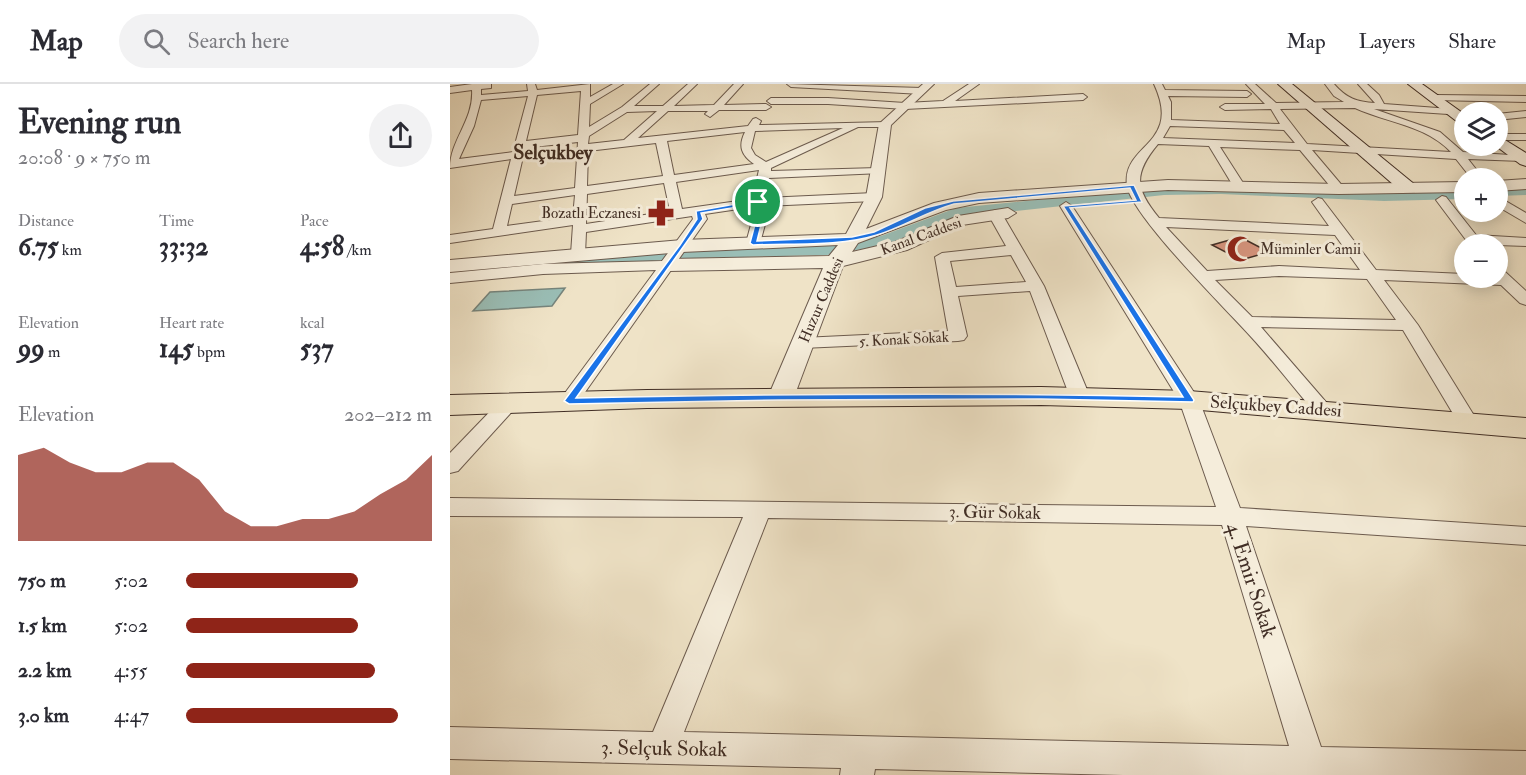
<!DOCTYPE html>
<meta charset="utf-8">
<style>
:root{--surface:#fff;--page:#f2f2f3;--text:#2b2b33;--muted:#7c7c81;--line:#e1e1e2;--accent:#8f2418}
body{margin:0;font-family:"IM FELL Double Pica",serif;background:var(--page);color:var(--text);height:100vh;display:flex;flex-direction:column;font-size:22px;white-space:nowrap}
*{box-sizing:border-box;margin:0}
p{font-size:20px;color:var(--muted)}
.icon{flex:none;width:33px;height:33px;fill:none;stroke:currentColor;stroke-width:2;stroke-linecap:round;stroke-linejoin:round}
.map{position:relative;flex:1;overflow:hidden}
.side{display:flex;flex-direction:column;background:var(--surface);width:450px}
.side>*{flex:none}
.tools{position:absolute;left:1004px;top:18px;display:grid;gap:12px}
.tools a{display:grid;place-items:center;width:54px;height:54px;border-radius:50%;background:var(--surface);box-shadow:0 3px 15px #0003;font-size:30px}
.pin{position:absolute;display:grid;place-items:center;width:51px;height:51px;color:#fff;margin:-26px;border:3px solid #fff;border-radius:50%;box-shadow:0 2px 6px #0007}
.round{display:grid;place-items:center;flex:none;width:63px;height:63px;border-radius:32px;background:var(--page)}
.overview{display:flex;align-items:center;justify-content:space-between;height:102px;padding:0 18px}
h1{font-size:33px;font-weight:800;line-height:45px}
.metrics{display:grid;grid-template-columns:repeat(3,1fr);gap:9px;height:102px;padding:6px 18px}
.metrics div{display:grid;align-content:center}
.metrics b{font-size:26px;font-weight:800}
.metrics small{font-size:16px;font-weight:400}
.metrics p{font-size:16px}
.chart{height:168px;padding:12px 18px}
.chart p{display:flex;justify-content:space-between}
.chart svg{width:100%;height:108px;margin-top:6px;fill:var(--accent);opacity:.7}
ul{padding:0 18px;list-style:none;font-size:20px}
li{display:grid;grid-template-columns:96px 72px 1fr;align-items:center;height:45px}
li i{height:15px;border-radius:8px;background:var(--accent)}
header{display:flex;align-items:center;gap:36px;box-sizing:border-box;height:84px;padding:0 30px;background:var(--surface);border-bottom:2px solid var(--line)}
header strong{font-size:28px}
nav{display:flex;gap:33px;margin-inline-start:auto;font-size:21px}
.search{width:420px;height:54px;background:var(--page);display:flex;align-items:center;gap:15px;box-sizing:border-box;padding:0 21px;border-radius:33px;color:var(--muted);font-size:22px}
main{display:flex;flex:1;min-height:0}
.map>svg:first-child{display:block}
</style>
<header>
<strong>Map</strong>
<div class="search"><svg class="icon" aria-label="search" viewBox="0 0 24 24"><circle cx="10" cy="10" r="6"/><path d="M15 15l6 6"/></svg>Search here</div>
<nav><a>Map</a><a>Layers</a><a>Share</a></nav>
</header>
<main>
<section class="side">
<div class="overview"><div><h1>Evening run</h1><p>20:08 · 9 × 750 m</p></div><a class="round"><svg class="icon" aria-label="share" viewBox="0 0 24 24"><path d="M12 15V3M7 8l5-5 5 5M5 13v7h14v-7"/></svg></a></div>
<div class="metrics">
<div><p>Distance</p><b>6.75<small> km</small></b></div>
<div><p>Time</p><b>33:32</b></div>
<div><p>Pace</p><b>4:58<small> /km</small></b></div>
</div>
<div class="metrics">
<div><p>Elevation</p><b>99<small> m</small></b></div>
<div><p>Heart rate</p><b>145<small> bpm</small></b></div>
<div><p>kcal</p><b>537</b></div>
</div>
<div class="chart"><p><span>Elevation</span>202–212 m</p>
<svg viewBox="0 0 160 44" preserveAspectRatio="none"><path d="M0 44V9L10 6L20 12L30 16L40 16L50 12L60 12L70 19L80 32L90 38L100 38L110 35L120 35L130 32L140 25L150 19L160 9V44z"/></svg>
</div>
<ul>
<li><b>750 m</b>5:02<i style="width:70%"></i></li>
<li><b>1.5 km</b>5:02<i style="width:70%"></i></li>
<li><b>2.2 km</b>4:55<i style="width:77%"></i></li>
<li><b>3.0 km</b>4:47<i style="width:86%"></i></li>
</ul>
</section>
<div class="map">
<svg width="1076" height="691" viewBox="0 0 1076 691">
<rect width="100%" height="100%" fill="#efe3c7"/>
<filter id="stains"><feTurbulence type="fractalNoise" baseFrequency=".00333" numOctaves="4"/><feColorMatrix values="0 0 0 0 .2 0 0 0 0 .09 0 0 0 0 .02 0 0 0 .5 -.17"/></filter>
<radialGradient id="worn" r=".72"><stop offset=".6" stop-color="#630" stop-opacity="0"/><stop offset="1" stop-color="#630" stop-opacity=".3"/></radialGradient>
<polygon fill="#9abeb6" stroke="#76847c" stroke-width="1.5" points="115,204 102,222 23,227 40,208"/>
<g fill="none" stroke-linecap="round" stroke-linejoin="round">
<g fill="#9abeb6" fill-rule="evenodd">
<polygon points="771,102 934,107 1014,105 1014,115 934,117 771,110 714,111 509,133 441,160 377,171 250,174 105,183 99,182 96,178 99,174 105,173 250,164 377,161 431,152 506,124 714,103"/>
<polygon points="1076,103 1076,111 1047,112 1047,104"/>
</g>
</g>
<polygon fill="#d7957e" stroke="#412e25" stroke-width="1.5" points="790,153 819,168 791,176 762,161"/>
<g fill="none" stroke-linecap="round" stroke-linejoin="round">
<g stroke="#6c5b4e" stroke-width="2">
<g id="minor">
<path d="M22 0H41V4L31 5V11L78 7 77 0H85L87 6 140 0V13L163 0H173L140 20 139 43 172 23 200 0H209L184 22H213L238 0H247L224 22 264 21 284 0H293L274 21 316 20 321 23 316 26H269L260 33 255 30 258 27H218L188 54 298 42 303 35 306 34 311 37 309 41 438 38 440 40 435 43H408L321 84V87L428 84 434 87 432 89 319 94 315 114 424 109 430 113 424 117 315 122 317 133 310 159 303 163 296 159 303 133 302 123 255 130 257 135 126 321H112L109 317 112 313 206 186 93 190 0 199V189L93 180 212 177 243 135 242 132 136 148 135 170 128 174 121 170 123 141 0 159V151L43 145 61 75 0 84C0 56 24 36 22 6L0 9V3ZM131 7 128 51 76 57 87 11ZM78 12 63 68 9 75 24 42 31 16ZM207 27 174 56 138 60 139 52 177 28ZM393 44 316 78 305 71 301 64 305 47ZM295 48C288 62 291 71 304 80L224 91 217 57ZM128 58 125 104 64 112 75 64ZM206 59 213 92 137 102 138 67ZM309 86 302 115 232 125 226 98ZM214 99 220 127 136 140 137 110ZM125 111 123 133 57 142 62 120Z"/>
<polygon points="337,0 472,4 476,7 472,10 341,3"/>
<polygon points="519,0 529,0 505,17 633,10 637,13 633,16 455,25 378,20 321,20 317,17 321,14 378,14 455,19 493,17"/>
<path d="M704 0H712L715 6 797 7 801 10 797 13 718 12 721 18V36L830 40 821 25 775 26 770 23 775 20H815L796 0H805L826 19 894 18 884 12 875 0H884C896 14 907 18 925 19L908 0H917L929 11 934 20 1001 25V29L998 30 924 25 990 48 1013 68 1076 72V76L1072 77 1018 75 1033 94H1021L1006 75 862 66 895 105 889 109 885 108 850 66 770 63 795 102 789 106 785 105 759 62 708 60C683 90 685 105 709 134L879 142 862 118 868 114 872 115 926 186 1014 190V194H1047V183L1052 185 1076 207V221L1070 219 1051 201 934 196 968 241 1028 338 1025 343 1018 344 1011 343 953 246 811 243 882 325 879 329H865C841 300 817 269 791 242 768 217 682 131 677 102 671 59 733 62 704 0ZM905 24C938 39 975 41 1001 68L857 60 830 25ZM720 42 834 46 845 59 713 54ZM716 143 885 151 910 186 829 182 757 187ZM829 192 917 195 946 236 802 233 765 196Z"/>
<polygon points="986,11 1076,12 1076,18 983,16 982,14"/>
<polygon points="1076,27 1076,33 1047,36 1047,30"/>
<rect x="1047" y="50" width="29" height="6"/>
<polygon points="992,112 996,113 1026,151 1076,154 1076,162 1019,160 986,116"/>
<polygon points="1047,112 1076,129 1076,139 1047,122"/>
<path d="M616 118 622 122 749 316 790 424 1076 443V461L796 442 871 663 1076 667V691H673L425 685 424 691H390L391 684 0 675V643L203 648 293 433 0 432V414L766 423 729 316 610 122ZM318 434 772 441 839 662 234 648Z"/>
<path d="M545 126 552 130 594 202 640 313 637 317H623L620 313 580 207 508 212 517 252 514 256 508 257 352 264 346 263 343 259 346 255 352 254 498 247 485 173 492 169 556 162 538 130ZM561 171 576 198 506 203 500 177Z"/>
<polygon points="60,312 67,314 70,318 67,322 8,387 0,389 0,369 53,314"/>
</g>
</g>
<g stroke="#6c5b4e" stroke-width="2">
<g id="tertiary">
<polygon points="473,0 484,0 441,41 432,113 416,145 484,119 529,109 718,96 889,100 1014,98 1014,108 889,110 718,106 529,119 496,126 408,159 402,168 445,158 508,132 558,124 566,129 558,134 512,141 457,166 393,182 344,313 340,318 331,321 322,318 318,313 373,184 219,187 212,185 209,181 212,177 219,175 379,172 388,161 232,168 0,188 0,176 232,156 396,150 416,113 429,40"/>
<polygon points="1076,95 1076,105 1047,107 1047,97"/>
</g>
</g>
<g stroke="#412e25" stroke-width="2">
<g id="secondary">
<polygon points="828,0 842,0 964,100 967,104 964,108 952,108"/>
<polygon points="958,0 972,0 1014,30 1014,40 1009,39"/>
<polygon points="1047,51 1076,69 1076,82 1070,80 1046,62"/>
</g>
</g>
<g stroke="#412e25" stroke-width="2">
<polygon id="primary" points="591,303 739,307 1076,334 1076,354 739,325 591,321 197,324 0,331 0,311 197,306"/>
</g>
<use href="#minor" fill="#f5eddb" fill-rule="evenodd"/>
<use href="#tertiary" fill="#f5eddb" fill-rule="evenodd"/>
<use href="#secondary" fill="#f5eddb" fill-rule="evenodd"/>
<use href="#primary" fill="#efe3c7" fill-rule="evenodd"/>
</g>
<path fill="#1a73e8" stroke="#fff" stroke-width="1.5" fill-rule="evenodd" d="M684 101 692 118 620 124 744 316 743 318 591 315 331 316 119 320 114 317 230 161 247 135 246 127 308 116 310 118 313 133 307 157 402 153 424 148 475 124 503 117ZM680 104 686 116 613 122 733 313C530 308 328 310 126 314L253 135 251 129 305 120 307 133 300 159 303 161C343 159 388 163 427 151 453 143 476 128 504 120Z"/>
<defs>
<g id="pharmacy-bare" transform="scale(2.07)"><path d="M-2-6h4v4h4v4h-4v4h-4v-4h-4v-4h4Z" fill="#8f2418" stroke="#f5eddb" stroke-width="2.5" paint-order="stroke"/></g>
<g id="mosque-bare" transform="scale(2.07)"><path d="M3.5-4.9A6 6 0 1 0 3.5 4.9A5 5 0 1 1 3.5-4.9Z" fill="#8f2418" stroke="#f5eddb" stroke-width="2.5" paint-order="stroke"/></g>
</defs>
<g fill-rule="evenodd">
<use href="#pharmacy-bare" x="211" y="129"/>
<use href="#mosque-bare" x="790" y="165"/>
</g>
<g text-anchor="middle" stroke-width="6" stroke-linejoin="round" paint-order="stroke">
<g font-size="15" fill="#412e25" stroke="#f5eddb" text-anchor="end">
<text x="191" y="134">Bozatlı Eczanesi</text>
<text x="810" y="170" text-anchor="start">Müminler Camii</text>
</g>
<g font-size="15" fill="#412e25" stroke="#f5eddb">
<text transform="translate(471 152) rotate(-20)" y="5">Kanal Caddesi</text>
<text transform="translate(371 216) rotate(-67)" y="5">Huzur Caddesi</text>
<text transform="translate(454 255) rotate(-3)" y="5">5. Konak Sokak</text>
</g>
<g font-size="18" fill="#412e25" stroke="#f5eddb">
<text transform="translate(826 322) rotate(4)" y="6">Selçukbey Caddesi</text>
<text transform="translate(545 428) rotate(1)" y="6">3. Gür Sokak</text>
</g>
<g font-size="20" font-weight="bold" fill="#412e25" stroke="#f5eddb">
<text x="103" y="75">Selçukbey</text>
</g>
<g font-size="21" fill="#412e25" stroke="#f5eddb">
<text transform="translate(802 496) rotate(72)" y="7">4. Emir Sokak</text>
<text transform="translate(214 664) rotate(1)" y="7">3. Selçuk Sokak</text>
</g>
</g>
<rect width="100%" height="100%" filter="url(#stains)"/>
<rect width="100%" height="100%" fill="url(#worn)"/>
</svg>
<div class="tools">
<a><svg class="icon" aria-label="layers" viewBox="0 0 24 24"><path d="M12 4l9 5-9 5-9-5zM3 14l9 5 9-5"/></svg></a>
<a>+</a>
<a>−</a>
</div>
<div class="pin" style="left:308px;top:118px;background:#1e9e55"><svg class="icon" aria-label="arrive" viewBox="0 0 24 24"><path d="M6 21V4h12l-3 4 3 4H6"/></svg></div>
</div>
</main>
